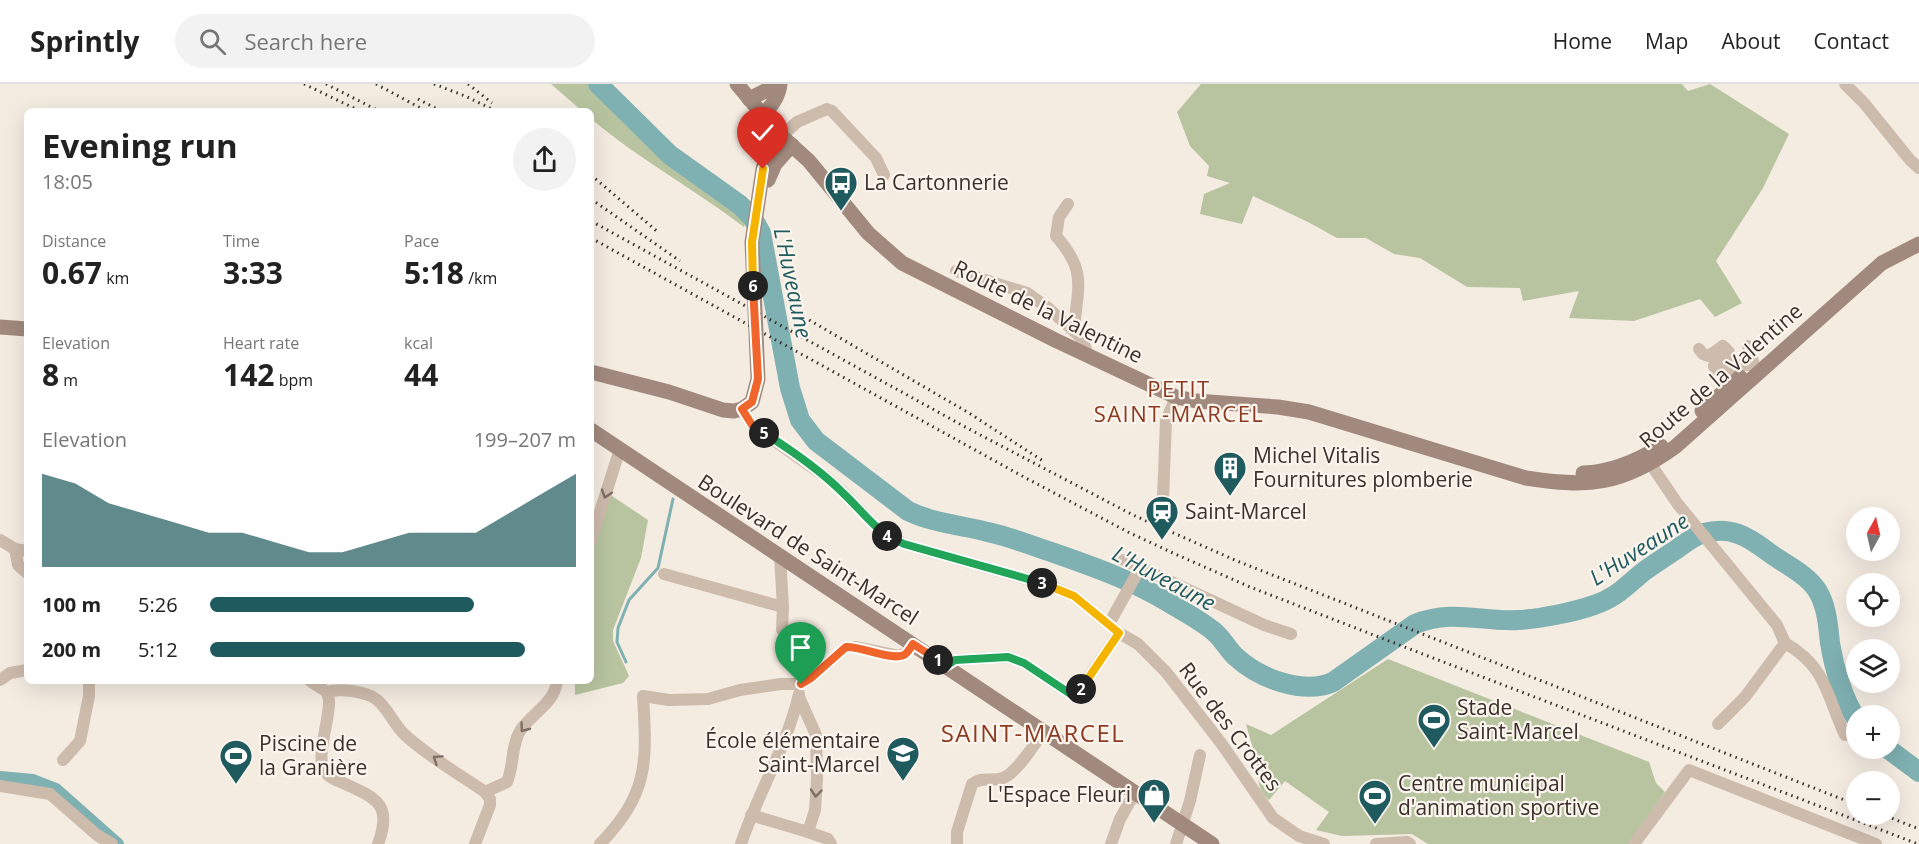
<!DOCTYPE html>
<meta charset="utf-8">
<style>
:root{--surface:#fff;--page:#f2f2f2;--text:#222;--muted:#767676;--line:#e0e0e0;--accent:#1f5a5e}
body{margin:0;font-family:"Open Sans",sans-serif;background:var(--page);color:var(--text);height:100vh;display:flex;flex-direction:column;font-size:22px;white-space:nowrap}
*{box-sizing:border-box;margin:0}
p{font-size:20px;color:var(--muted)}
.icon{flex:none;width:33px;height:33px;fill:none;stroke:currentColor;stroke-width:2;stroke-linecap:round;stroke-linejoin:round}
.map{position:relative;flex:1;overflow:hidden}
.details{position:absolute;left:24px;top:24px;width:570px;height:576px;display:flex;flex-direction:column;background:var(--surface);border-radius:9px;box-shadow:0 6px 24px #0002}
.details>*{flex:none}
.needle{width:39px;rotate:8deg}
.controls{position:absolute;left:1846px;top:423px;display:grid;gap:12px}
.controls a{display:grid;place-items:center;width:54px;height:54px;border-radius:50%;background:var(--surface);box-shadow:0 6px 24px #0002;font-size:30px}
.pin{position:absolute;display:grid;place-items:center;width:51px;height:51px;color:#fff;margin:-62px -26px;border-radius:50% 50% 50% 0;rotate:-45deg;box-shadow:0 0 6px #0007}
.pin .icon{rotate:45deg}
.km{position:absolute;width:30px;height:30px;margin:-15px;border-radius:50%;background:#222;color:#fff;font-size:16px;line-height:30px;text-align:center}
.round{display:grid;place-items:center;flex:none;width:63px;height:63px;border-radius:32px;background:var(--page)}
.headline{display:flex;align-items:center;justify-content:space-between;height:102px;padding:0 18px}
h1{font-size:33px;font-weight:700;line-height:45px}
.stats{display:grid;grid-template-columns:repeat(3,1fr);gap:9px;height:102px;padding:6px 18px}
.stats div{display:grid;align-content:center}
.stats b{font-size:30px;font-weight:700}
.stats small{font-size:16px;font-weight:400}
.stats p{font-size:16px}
.chart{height:168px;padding:12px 18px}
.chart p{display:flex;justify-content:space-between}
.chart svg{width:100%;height:108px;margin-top:6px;fill:var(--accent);opacity:.7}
ul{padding:0 18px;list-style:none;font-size:20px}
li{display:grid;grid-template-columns:96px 72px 1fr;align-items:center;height:45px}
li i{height:15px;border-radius:8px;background:var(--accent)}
header{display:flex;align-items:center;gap:36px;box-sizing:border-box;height:84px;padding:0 30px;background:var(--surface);border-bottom:2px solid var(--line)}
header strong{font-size:28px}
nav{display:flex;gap:33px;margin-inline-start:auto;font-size:21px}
.search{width:420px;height:54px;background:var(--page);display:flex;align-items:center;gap:15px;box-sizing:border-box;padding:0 21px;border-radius:33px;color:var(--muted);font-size:22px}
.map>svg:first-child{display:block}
</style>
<header>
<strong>Sprintly</strong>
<div class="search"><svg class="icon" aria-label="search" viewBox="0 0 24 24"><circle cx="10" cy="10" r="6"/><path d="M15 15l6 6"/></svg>Search here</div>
<nav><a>Home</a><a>Map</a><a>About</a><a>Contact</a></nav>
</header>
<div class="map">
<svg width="1919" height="760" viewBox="0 0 1919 760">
<rect width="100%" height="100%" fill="#f4ebe1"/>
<g fill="#b8c4a0">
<path d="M551 0H604L680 67 749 119 744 143C694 105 639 75 591 35V27H582Z"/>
<polygon points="1201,0 1682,0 1688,7 1710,0 1789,50 1763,104 1716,177 1742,219 1715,233 1700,215 1634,237 1569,234 1579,207 1523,217 1520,204 1467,203 1420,174 1394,170 1366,154 1337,154 1308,138 1253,112 1242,140 1200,130 1204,110 1230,99 1207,92 1209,82 1190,62 1177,28"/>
<polygon points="609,410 648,436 641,474 613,546 613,557 629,592 623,599 575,611 575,597 591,597 591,464"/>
<path d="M1388 575 1649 678 1656 699 1665 708 1631 760H1428L1412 750 1342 752 1316 746 1329 728 1285 697 1269 716C1261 709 1256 698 1259 687L1246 640 1271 651Z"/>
</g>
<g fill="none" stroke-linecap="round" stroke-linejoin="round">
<polyline stroke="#7fb0b2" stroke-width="3" points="626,578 617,558 618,544 629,516 658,484 673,415"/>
<polyline stroke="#7fb0b2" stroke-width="12" points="0,693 33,696 56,705 118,760"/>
<g stroke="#7fb0b2" stroke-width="20">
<path d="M598 0 670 71 740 121 752 133 761 149 790 304 800 336 816 357 908 427C935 440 963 441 992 449 1014 454 1035 463 1057 470 1094 483 1131 496 1166 517 1181 526 1198 535 1212 546 1222 553 1227 565 1236 573 1260 595 1304 611 1333 598L1415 540C1453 525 1480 538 1518 536 1539 535 1575 528 1594 521 1616 514 1626 502 1643 488 1654 480 1665 473 1677 465 1685 459 1694 452 1704 449 1730 442 1747 452 1767 467 1782 479 1806 489 1817 506 1827 522 1828 541 1830 559 1834 584 1843 615 1857 636"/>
<polyline points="1887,664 1919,688"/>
</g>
<g stroke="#cdbbac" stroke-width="12">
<polyline points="1845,0 1864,19 1910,76 1919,84"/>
<polyline points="782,52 797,38 827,25 832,27 876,74 884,91"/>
<path d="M1068 120 1059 133 1056 152C1088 188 1077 203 1074 247"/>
<polyline points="956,187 1027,209 1048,224 1074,247 1083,256 1088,272"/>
<polyline points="1699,265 1703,270 1709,272 1723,262 1729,268 1728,273 1714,282 1716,287 1721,288 1741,281 1754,281 1748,262"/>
<polyline points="742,325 752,341 826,393 844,409 876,443 904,460 1051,502 1074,512 1119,549 1138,560 1166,588 1221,659 1273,734 1299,752 1324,760"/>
<polyline points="1646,373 1677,419 1777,541 1785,559"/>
<polyline points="1162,440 1166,337 1176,313"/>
<polyline points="0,456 15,465 27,467"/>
<polyline points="591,456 620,365"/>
<polyline points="15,465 18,481 27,489"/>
<polyline points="780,472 783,523 782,546"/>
<polyline points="1124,476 1264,541 1291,550"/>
<polyline points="664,490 783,523"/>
<polyline points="1109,540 1140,484"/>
<path d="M1785 559C1827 583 1826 611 1845 651"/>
<polyline points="946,581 955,576 1008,573 1024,579 1075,613 1119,549"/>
<polyline points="0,596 10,589 27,586"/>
<path d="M310 597 327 608 329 616C330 635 316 671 324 686 328 693 336 696 343 699 376 714 393 720 378 760"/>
<path d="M327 608C339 604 365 607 376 615 388 624 394 641 405 651 429 673 459 690 485 708L490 715V721L475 760"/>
<polyline points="1718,640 1745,613 1785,559"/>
<polyline points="63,676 80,657 89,612 89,597"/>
<polyline points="0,702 50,710 97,751 112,760"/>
<path d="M485 708 507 698C514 682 511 662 520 647 531 630 555 619 557 597"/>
<polyline points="751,731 808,748 815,726 817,695 816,651 799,613"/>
<polyline points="808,748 828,755 831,760"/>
<path d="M600 760C649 709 647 678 643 612L669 616 708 615 740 606 781 600H801L811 594 846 563H855L899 572 906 569 913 560"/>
<path d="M741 760C758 709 787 662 799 610"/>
<path d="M957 760V748L972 700C982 692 992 698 1003 694 1017 689 1035 659 1044 647"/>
<polyline points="1111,760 1120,735 1135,708"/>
<polyline points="1176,760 1190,717 1200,671"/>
<polyline points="1376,760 1407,758 1410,760"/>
<polyline points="1634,760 1689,686 1876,760"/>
</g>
<g stroke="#a18a7d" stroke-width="15">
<path d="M737 0 777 48 809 77 868 149 902 179 1055 256 1176 313 1196 317 1278 323 1309 328 1526 394C1589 404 1622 401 1675 363L1882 179 1919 160"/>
<polyline points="749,15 769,5 774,0"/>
<path d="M763 31C771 23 779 12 780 0"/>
<polyline points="768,96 775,80 792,61"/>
<polyline points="0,243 27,245"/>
<polyline points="591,288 669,308 723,326 734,327 742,325 752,318 758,295 752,158 763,85 771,59 777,48"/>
<polyline points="1702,327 1740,293"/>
<polyline points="591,346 1212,760"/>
<path d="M1583 389C1612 388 1637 377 1661 362"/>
</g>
<g stroke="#3b302b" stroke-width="3" stroke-dasharray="1.5 4.5" stroke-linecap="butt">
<polyline points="304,0 360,27"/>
<polyline points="326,0 379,27"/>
<polyline points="376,0 426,27"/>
<polyline points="434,0 465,12 496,27"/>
<polyline points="468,0 492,19"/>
<polyline points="418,15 441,27"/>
<polyline points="591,91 659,149"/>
<polyline points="591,115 680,177"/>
<polyline points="591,137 969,345 1133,431 1237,477 1857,721"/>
<polyline points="591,154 1024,393 1128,448 1173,469 1250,503 1420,569 1918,760"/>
<polyline points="804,233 969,329 1043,377"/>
<polyline points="1881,730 1919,745"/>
</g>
</g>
<defs><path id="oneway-chevron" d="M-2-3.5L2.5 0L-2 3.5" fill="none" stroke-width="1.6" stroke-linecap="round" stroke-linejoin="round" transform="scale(1.5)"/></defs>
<g stroke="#7d6f65">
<use href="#oneway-chevron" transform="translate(606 410) rotate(108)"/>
<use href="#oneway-chevron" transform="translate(524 644) rotate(127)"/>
<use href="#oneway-chevron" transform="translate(437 675) rotate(-145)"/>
<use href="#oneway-chevron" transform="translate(816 709) rotate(95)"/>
</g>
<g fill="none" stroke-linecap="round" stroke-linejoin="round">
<g stroke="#fff" stroke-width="12">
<path id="split-1" d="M801 600 811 594 846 563C861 562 892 577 904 571 908 569 910 564 913 560L938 576"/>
</g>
<g stroke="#fff" stroke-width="12">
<polyline id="split-2" points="938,576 946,582 955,576 1008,573 1024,579 1075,613 1081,605"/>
</g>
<g stroke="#fff" stroke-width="12">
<polyline id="split-3" points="1042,499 1074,512 1119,549 1081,605"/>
</g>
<g stroke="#fff" stroke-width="12">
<polyline id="split-4" points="887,452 904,460 1042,499"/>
</g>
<g stroke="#fff" stroke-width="12">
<path id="split-5" d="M764 349C791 366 820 386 843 409 858 423 871 440 887 452"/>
</g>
<g stroke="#fff" stroke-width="12">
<polyline id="split-6" points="753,202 758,295 752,318 742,325 752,341 764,349"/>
</g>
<g stroke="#fff" stroke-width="12">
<polyline id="split-7" points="753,202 752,158 763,85"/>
</g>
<use href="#split-1" stroke="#f0652b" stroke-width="8"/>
<use href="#split-2" stroke="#22a559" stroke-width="8"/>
<use href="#split-3" stroke="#f5b400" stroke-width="8"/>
<use href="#split-4" stroke="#22a559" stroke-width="8"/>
<use href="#split-5" stroke="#22a559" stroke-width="8"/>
<use href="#split-6" stroke="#f0652b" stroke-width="8"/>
<use href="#split-7" stroke="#f5b400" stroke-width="8"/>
</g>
<defs>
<g id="bus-pin" transform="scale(1.725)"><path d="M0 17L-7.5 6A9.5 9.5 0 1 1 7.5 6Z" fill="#1f5a5e" stroke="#fbf5ee"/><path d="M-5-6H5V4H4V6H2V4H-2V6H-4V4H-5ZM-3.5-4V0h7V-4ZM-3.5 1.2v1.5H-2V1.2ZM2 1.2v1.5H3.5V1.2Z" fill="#fff"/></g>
<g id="building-pin" transform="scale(1.725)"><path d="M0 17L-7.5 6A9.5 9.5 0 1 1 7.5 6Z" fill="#1f5a5e" stroke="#fbf5ee"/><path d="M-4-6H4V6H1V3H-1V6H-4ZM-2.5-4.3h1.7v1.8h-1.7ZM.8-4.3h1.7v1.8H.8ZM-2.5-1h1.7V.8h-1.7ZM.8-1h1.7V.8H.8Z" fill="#fff"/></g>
<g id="station-pin" transform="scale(1.725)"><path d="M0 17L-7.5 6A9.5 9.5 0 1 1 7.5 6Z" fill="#1f5a5e" stroke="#fbf5ee"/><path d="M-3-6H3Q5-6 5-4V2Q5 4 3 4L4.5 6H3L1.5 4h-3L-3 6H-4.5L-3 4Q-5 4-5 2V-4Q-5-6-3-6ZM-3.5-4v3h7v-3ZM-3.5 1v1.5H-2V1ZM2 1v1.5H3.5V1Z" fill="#fff"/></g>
<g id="stadium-pin" transform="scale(1.725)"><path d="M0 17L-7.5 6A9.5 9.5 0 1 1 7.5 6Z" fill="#1f5a5e" stroke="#fbf5ee"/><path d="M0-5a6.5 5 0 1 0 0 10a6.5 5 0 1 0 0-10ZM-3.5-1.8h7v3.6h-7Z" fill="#fff"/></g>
<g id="school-pin" transform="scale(1.725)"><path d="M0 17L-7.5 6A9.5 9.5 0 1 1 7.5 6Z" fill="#1f5a5e" stroke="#fbf5ee"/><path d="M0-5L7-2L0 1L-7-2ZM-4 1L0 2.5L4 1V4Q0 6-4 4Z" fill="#fff"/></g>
<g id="shop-pin" transform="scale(1.725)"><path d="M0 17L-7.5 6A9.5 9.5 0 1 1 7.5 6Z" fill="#1f5a5e" stroke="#fbf5ee"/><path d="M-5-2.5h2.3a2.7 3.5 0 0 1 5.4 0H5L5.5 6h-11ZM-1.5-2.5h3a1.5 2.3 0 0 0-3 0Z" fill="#fff"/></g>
</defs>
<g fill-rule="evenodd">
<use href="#bus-pin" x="841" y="99"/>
<use href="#building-pin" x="1230" y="384"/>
<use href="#station-pin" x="1162" y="428"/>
<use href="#stadium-pin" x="1434" y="636"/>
<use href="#school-pin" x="903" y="669"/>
<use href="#stadium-pin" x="236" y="672"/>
<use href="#shop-pin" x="1154" y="711"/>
<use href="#stadium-pin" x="1375" y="712"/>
</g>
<g text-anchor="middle" stroke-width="4.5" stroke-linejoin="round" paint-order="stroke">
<g font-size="21" fill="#3b302b" stroke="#fbf5ee" text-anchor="start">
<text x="864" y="106">La Cartonnerie</text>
<text x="1253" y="379">Michel Vitalis<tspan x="1253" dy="24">Fournitures plomberie</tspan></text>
<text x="1185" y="435">Saint-Marcel</text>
<text x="1457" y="631">Stade<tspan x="1457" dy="24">Saint-Marcel</tspan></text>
<text x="880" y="664" text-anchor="end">École élémentaire<tspan x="880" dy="24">Saint-Marcel</tspan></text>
<text x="259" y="667">Piscine de<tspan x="259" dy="24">la Granière</tspan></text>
<text x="1398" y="707">Centre municipal<tspan x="1398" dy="24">d'animation sportive</tspan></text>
<text x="1131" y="718" text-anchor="end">L'Espace Fleuri</text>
</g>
<g font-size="21" fill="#3b302b" stroke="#fbf5ee">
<text transform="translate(1048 228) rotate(26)" y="7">Route de la Valentine</text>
<text transform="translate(1721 292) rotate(-41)" y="7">Route de la Valentine</text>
<text transform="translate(808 466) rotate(33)" y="7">Boulevard de Saint-Marcel</text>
<text transform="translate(1230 643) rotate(53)" y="7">Rue des Crottes</text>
</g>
<g font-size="22" font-style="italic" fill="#1f5a5e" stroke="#fbf5ee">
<text transform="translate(793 199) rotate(78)" y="8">L'Huveaune</text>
<text transform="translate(1639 465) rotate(-33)" y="8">L'Huveaune</text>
<text transform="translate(1164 494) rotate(28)" y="8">L'Huveaune</text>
</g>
<g font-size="22" letter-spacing="1.5" fill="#8c3b22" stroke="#fbf5ee">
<text x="1179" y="313">PETIT<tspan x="1179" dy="25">SAINT-MARCEL</tspan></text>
</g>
<g font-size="24" letter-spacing="1.5" fill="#8c3b22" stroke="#fbf5ee">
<text x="1033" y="658">SAINT-MARCEL</text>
</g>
</g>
</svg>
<div class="controls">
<a><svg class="needle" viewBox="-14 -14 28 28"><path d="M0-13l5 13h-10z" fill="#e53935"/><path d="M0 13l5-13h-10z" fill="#767676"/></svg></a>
<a><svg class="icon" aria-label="locate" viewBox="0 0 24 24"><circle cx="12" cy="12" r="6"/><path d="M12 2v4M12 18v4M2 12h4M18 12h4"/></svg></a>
<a><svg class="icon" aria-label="layers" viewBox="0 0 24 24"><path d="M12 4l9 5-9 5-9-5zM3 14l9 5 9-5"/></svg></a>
<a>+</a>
<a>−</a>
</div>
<div class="pin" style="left:801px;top:600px;background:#1e9e55"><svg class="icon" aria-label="arrive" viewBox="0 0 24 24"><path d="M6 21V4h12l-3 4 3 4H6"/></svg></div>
<div class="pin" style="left:763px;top:85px;background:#d93025"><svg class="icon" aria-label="check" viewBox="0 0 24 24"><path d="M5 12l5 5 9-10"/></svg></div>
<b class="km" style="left:938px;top:576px">1</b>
<b class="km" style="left:1081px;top:605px">2</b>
<b class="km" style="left:1042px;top:499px">3</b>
<b class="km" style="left:887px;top:452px">4</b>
<b class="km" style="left:764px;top:349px">5</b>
<b class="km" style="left:753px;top:202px">6</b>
<section class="details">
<div class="headline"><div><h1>Evening run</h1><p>18:05</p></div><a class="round"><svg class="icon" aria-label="share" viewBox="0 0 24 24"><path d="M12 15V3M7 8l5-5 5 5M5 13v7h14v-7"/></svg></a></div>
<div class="stats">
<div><p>Distance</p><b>0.67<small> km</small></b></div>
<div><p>Time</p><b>3:33</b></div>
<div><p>Pace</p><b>5:18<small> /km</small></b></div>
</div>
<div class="stats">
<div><p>Elevation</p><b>8<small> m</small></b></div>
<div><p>Heart rate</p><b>142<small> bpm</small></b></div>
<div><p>kcal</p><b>44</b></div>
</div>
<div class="chart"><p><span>Elevation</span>199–207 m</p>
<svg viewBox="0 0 160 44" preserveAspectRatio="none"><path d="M0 44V6L10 10L20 18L30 22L40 26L50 30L60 30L70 34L80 38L90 38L100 34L110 30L120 30L130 30L140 22L150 14L160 6V44z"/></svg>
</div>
<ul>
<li><b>100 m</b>5:26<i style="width:72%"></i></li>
<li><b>200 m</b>5:12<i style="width:86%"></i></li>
</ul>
</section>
</div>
